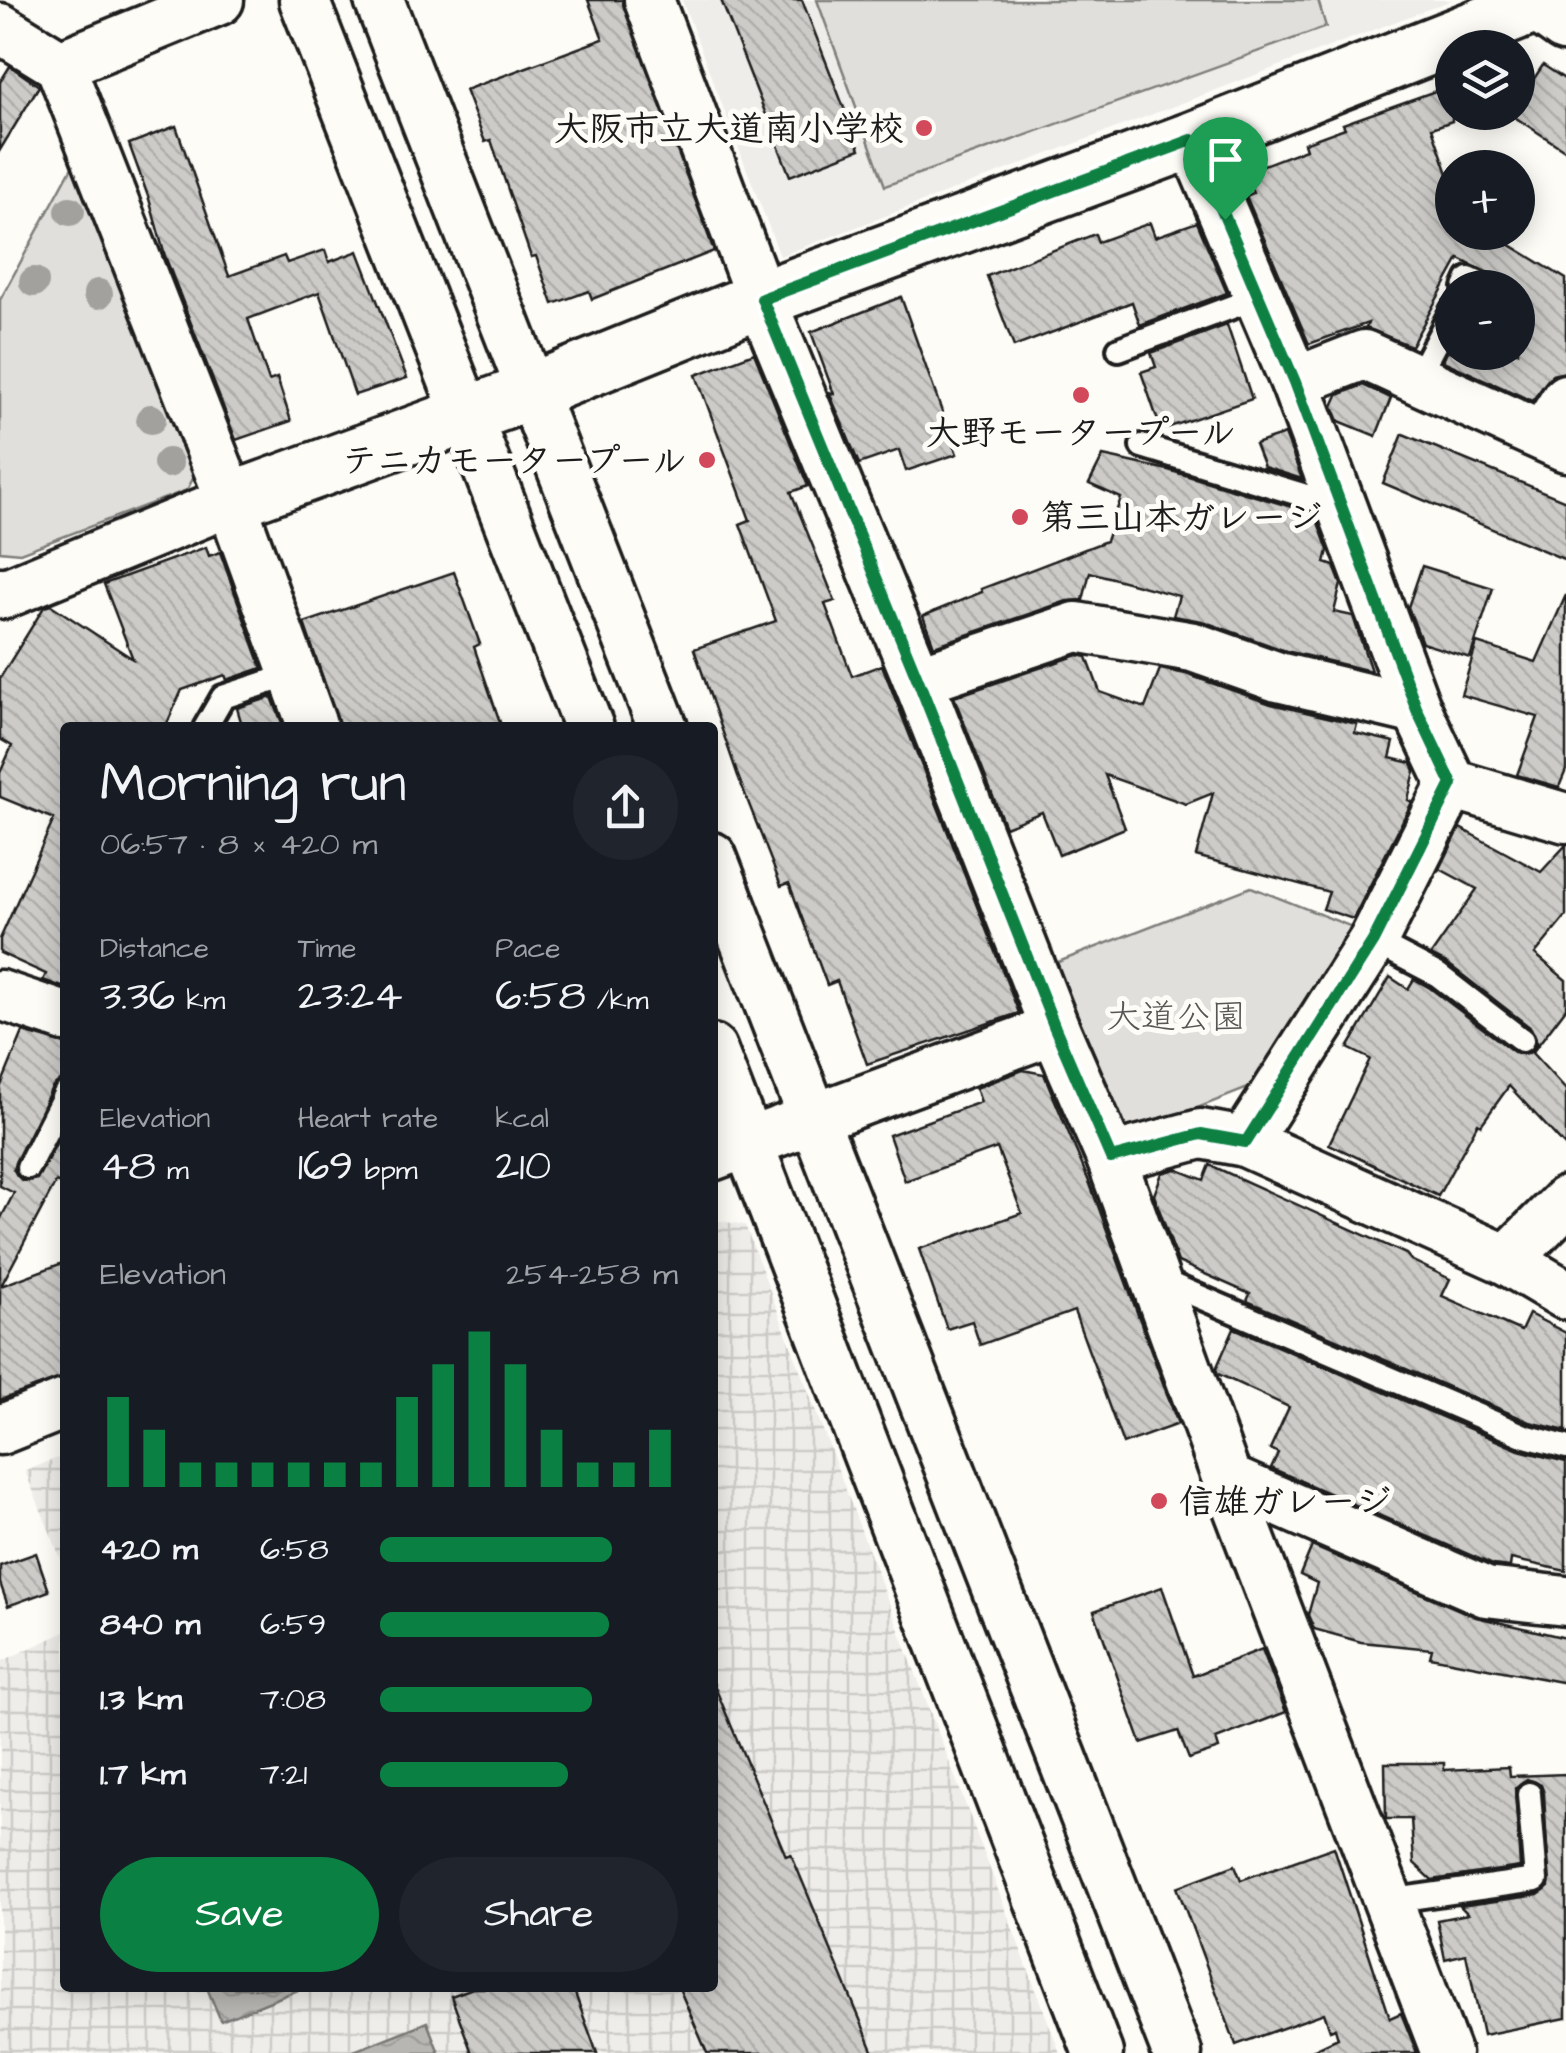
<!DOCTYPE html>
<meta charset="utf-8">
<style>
:root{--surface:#171b24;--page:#20242c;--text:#f1f3f6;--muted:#9ea1a6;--accent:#0b8043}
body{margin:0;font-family:"Architects Daughter","Klee One",sans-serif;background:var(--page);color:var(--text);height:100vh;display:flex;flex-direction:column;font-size:38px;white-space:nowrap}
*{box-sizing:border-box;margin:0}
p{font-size:32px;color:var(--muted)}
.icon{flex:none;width:55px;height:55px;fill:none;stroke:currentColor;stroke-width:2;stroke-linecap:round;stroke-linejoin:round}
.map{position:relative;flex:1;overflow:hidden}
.panel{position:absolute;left:60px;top:722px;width:658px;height:1270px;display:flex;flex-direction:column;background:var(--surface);border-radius:10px;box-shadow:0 5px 25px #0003}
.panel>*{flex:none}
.controls{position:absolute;left:1435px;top:30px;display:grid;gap:20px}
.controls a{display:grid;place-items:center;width:100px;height:100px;border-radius:50%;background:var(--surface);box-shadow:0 5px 25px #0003;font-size:50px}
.pin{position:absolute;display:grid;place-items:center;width:85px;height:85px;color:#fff;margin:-102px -42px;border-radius:50% 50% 50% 0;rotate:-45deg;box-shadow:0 0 10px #0007}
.pin .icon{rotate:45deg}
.round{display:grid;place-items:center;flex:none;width:105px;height:105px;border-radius:52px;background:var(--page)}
.overview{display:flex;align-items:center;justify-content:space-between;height:170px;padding:0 40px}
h1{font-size:55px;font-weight:600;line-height:75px}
.stats{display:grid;grid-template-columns:repeat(3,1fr);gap:15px;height:170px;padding:10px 40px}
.stats div{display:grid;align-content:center}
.stats b{font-size:42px;font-weight:600}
.stats small{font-size:28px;font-weight:400}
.stats p{font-size:28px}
.chart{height:280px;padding:20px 40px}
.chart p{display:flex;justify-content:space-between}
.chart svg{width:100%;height:180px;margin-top:10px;stroke:var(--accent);stroke-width:6}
.primary-button{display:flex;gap:20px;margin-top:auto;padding:20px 40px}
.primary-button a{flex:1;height:115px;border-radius:60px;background:var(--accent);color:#fff;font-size:40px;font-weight:600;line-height:115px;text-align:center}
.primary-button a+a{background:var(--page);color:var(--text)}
ul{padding:0 40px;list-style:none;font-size:32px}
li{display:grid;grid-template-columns:160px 120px 1fr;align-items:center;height:75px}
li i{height:25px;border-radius:12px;background:var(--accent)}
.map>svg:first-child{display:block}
</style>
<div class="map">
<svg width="1566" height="2053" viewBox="0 0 1566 2053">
<defs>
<pattern id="industrial-grid" width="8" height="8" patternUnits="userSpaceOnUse" patternTransform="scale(2.5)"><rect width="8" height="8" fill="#eeede9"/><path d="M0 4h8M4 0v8" fill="none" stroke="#cccbc7"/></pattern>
<pattern id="water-waves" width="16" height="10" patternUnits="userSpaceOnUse" patternTransform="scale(2.5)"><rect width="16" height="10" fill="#b7b6b2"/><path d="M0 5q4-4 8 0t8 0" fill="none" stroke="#9d9c98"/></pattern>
<pattern id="building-back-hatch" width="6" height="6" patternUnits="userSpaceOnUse" patternTransform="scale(2.5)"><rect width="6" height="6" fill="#cccbc8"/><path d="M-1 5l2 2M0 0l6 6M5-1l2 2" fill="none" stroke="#afaeab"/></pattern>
</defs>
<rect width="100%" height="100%" fill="#fdfcf7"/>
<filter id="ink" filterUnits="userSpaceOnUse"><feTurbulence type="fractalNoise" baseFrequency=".01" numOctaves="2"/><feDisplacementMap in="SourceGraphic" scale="20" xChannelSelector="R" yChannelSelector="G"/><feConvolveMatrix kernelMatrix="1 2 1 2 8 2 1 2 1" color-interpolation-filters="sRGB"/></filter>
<g filter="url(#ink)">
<polygon fill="#eeede9" points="682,0 1452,0 780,256"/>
<g fill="url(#industrial-grid)">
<polygon points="713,1220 745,1225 1060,2053 0,2053 0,1662 65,1632 65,1988 712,1988"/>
<polygon points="65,1455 65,1569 25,1471"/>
</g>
<g fill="#e0dfdb" stroke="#7e7e7c" stroke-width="2.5">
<polygon points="817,0 1318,0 1326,27 885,186"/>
<polygon points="77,158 197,471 187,490 20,553 0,551 0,300"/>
<polygon points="1251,887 1360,930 1271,1079 1134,1133 1114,1124 1053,964"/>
</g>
<g fill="url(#water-waves)" stroke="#797876" stroke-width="2.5">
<polygon points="207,1988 303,1988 221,2021"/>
<polygon points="427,2022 439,2053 349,2053"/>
</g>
<g fill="url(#building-back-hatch)" stroke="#1c1c1c" stroke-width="2.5">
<polygon points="588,0 622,0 714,251 592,299 589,291 553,304 536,256 531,257 491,140 485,142 465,90 603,39"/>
<polygon points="721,0 802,0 860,149 790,176"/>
<polygon points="1543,65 1566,80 1566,151 1510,114 1518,112 1518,103"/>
<polygon points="10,66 39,86 0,150 0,82"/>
<polygon points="1452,85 1452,121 1432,128 1452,185 1452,232 1489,232 1566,279 1566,372 1552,375 1532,401 1443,361 1447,352 1518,352 1518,288 1459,259 1411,346 1366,328 1368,323 1309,344 1246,196 1253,193 1245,172 1306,149 1304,143 1345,128 1343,124"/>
<polygon points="176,126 229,276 284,256 287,263 325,250 329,262 358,251 407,378 355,395 319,292 248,319 269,381 277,378 291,421 236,440 165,256 149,199 129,144"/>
<polygon points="1197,222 1227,293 1140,325 1132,302 1014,347 987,276 1095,234 1098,242 1150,223 1155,237"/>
<polygon points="901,297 957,454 906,471 899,450 859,464 829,392 834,394 811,332"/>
<polygon points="1227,325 1252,399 1161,430 1141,372 1156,367 1151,353"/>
<polygon points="754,353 808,486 791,492 835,601 825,604 852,676 882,665 1019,1013 867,1064 837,981 827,985 789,883 781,886 738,776 694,649 776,621 740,524 750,520 696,375"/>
<polygon points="1363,385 1391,398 1376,436 1339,421 1333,406 1338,395"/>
<polygon points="1285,434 1302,479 1264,467 1255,444"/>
<polygon points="1403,434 1566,501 1566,560 1383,483"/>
<polygon points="1103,456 1168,470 1315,514 1328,550 1325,563 1334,566 1341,584 1334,612 1353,616 1371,671 1286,651 1202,621 1173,616 1179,596 1090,572 1083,600 1067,601 934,646 923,616 982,592 981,589 1106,541 1121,498 1089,484"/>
<polygon points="206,547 209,556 220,552 262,668 227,680 225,675 182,690 165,728 65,728 65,988 43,980 46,974 0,953 0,939 54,819 0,797 0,773 12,746 0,739 0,678 44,607 51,605 133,659 104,584"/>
<polygon points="1422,566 1493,588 1470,658 1422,643 1408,607"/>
<polygon points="454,572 480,644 474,647 502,728 340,728 304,623"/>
<polygon points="1566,595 1566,770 1559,787 1517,775 1538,717 1461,695 1477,643 1536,662"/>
<polygon points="1078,655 1087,657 1100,692 1145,708 1160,669 1186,674 1271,704 1357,724 1355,733 1394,742 1390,758 1412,763 1415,771 1408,800 1412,802 1353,919 1323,909 1329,892 1196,856 1213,793 1186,804 1105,775 1125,828 1059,855 1042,812 1005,827 954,697"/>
<polygon points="272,697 284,728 243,728 237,708"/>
<polygon points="1460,828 1541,872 1566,845 1566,916 1535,954 1566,980 1566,1008 1532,1053 1566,1090 1566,1147 1509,1086 1481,1125 1478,1123 1438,1196 1329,1144 1370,1059 1348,1048 1390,977 1408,989 1414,979 1430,988 1514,1052 1529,1053 1537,1043 1531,1028 1447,963 1431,955 1477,889 1440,869"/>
<polygon points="23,1032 65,1044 65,1079 52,1087 13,1169 22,1181 37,1179 65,1127 65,1187 56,1182 1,1286 65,1262 65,1377 0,1400 0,1220 14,1193 0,1186 0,1088"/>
<polygon points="1023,1070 1044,1074 1090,1184 1178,1424 1123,1444 1074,1311 980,1345 972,1321 947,1329 919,1249 1022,1213 997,1148 905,1181 889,1135 981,1102 976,1088"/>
<polygon points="1210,1165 1406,1254 1411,1260 1450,1279 1442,1296 1521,1331 1529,1314 1566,1333 1566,1431 1530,1422 1247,1301 1250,1294 1178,1262 1154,1195 1162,1173 1176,1169 1204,1180"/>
<polygon points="1234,1328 1519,1450 1566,1462 1566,1571 1511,1559 1510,1567 1493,1565 1271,1468 1278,1453 1270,1449 1289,1407 1218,1374 1216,1369"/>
<polygon points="1312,1546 1476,1617 1566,1638 1566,1683 1430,1657 1432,1649 1361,1642 1314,1629 1308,1615 1317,1583 1300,1575"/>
<polygon points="36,1553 49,1591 8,1606 0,1583 0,1566"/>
<polygon points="1162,1587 1193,1676 1262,1649 1286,1712 1216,1739 1219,1749 1189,1759 1178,1731 1141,1743 1094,1611"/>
<polygon points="712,1680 786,1856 791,1854 874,2053 707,2053 679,1988 712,1988"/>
<polygon points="1385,1763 1444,1763 1444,1770 1509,1767 1510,1776 1566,1774 1566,2018 1483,2035 1466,1954 1445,1959 1437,1920 1468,1914 1460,1906 1538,1895 1549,1887 1544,1793 1541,1785 1527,1779 1515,1788 1520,1867 1432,1880 1414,1863 1411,1819 1386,1819"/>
<polygon points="1334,1847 1390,2018 1401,2013 1417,2053 1306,2053 1338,2038 1335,2028 1330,2030 1324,2013 1236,2045 1177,1887 1235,1865 1241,1880"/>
<polygon points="473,1988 573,1988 597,2053 472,2053 451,1996"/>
</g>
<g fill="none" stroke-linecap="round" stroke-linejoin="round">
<g stroke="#1c1c1c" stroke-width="30">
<g id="service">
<polyline points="1465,288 1469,279 1488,288"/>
<polyline points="1119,349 1259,297"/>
<polyline points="1417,378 1452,311"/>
<polyline points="1142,446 1339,506"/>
<polyline points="205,728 223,697 293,674"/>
<polyline points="1373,941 1438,975 1522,1040"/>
<polyline points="28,1167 65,1094"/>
<polyline points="1158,1279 1525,1436 1566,1447"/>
<polyline points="1388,1901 1536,1880 1529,1794"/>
</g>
</g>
<g stroke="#1c1c1c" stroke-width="55">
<g id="minor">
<polyline points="304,0 589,728"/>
<polyline points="379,0 663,728"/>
<polyline points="649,0 761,299 918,680 1055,1029 1111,1158 1227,1479 1446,2053"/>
<polyline points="0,28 60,65 231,501 313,728"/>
<polyline points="60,65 219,0"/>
<polyline points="1192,140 1295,382 1417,710 1452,784 1566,818"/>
<polyline points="1295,382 1364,355 1566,447"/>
<polyline points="1544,434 1566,399"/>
<polyline points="0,592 4,594 231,501"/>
<polyline points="918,680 1076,627 1193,647 1278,677 1417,710"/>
<polyline points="712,857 1177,2053"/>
<polyline points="0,995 65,1017"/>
<polyline points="712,1049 1098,2053"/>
<polyline points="1245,1142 1373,941 1452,784"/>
<polyline points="712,1156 1055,1029"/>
<polyline points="1111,1158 1201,1134 1245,1142 1507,1260 1566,1295"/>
<polyline points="1507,1260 1566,1201"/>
<polyline points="0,1430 65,1404"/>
<polyline points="1227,1479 1486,1592 1566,1601"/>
</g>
</g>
<g stroke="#1c1c1c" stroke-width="62">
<polyline id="tertiary" points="231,501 533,391 761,299 1192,140 1538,4 1566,24"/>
</g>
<use href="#service" stroke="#fdfcf7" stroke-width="22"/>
<use href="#minor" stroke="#fdfcf7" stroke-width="48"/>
<use href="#tertiary" stroke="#fdfcf7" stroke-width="55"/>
</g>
<g fill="#a2a19e">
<circle cx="70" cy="211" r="15"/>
<circle cx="34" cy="282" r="15"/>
<circle cx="98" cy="294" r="15"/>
<circle cx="151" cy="419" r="15"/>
<circle cx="168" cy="463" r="15"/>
</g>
</g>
<g fill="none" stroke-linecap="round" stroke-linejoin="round" filter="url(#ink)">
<g stroke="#fff" stroke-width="20">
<polygon id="route" points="1192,140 1295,382 1417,710 1452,784 1373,941 1246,1142 1201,1134 1111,1158 1055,1028 918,680 762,299"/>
</g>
<use href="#route" stroke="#0b8043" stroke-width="12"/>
</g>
<g fill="#d1495b" stroke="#fdfcf7" stroke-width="4">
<circle cx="924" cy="128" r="10"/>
<circle cx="1081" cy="395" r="10"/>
<circle cx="707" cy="460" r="10"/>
<circle cx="1020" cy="517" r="10"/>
<circle cx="1159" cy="1501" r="10"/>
</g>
<g text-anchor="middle" stroke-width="10" stroke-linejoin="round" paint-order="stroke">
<g font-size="35" font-weight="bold" fill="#1c1c1c" stroke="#fdfcf7" text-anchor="end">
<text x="904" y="140">大阪市立大道南小学校</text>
<text x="1081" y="444" text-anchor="middle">大野モータープール</text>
<text x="687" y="472">テニカモータープール</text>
<text x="1040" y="529" text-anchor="start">第三山本ガレージ</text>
<text x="1179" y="1513" text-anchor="start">信雄ガレージ</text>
</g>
<g font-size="35" fill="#575655" stroke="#fdfcf7">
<text x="1176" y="1028">大道公園</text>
</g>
</g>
</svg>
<div class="controls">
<a><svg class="icon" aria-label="layers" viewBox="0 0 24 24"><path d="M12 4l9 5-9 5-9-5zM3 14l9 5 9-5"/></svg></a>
<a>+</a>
<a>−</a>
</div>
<div class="pin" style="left:1225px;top:219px;background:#1e9e55"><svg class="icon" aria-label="arrive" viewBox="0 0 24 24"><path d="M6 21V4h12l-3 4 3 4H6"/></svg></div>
<section class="panel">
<div class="overview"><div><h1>Morning run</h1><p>06:57 · 8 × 420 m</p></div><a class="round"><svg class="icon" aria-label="share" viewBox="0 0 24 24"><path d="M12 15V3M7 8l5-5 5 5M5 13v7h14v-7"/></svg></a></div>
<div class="stats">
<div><p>Distance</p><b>3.36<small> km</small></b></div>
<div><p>Time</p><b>23:24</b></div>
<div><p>Pace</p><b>6:58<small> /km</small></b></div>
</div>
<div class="stats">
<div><p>Elevation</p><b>48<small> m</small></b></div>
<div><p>Heart rate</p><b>169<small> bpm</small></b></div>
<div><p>kcal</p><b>210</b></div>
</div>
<div class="chart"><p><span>Elevation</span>254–258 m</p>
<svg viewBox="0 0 160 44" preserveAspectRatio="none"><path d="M5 44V22M15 44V30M25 44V38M35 44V38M45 44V38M55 44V38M65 44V38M75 44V38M85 44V22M95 44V14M105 44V6M115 44V14M125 44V30M135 44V38M145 44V38M155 44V30"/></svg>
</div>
<ul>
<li><b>420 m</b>6:58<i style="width:78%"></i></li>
<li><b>840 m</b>6:59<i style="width:77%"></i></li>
<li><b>1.3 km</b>7:08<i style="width:71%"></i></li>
<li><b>1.7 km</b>7:21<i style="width:63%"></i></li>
</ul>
<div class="primary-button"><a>Save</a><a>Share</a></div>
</section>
</div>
